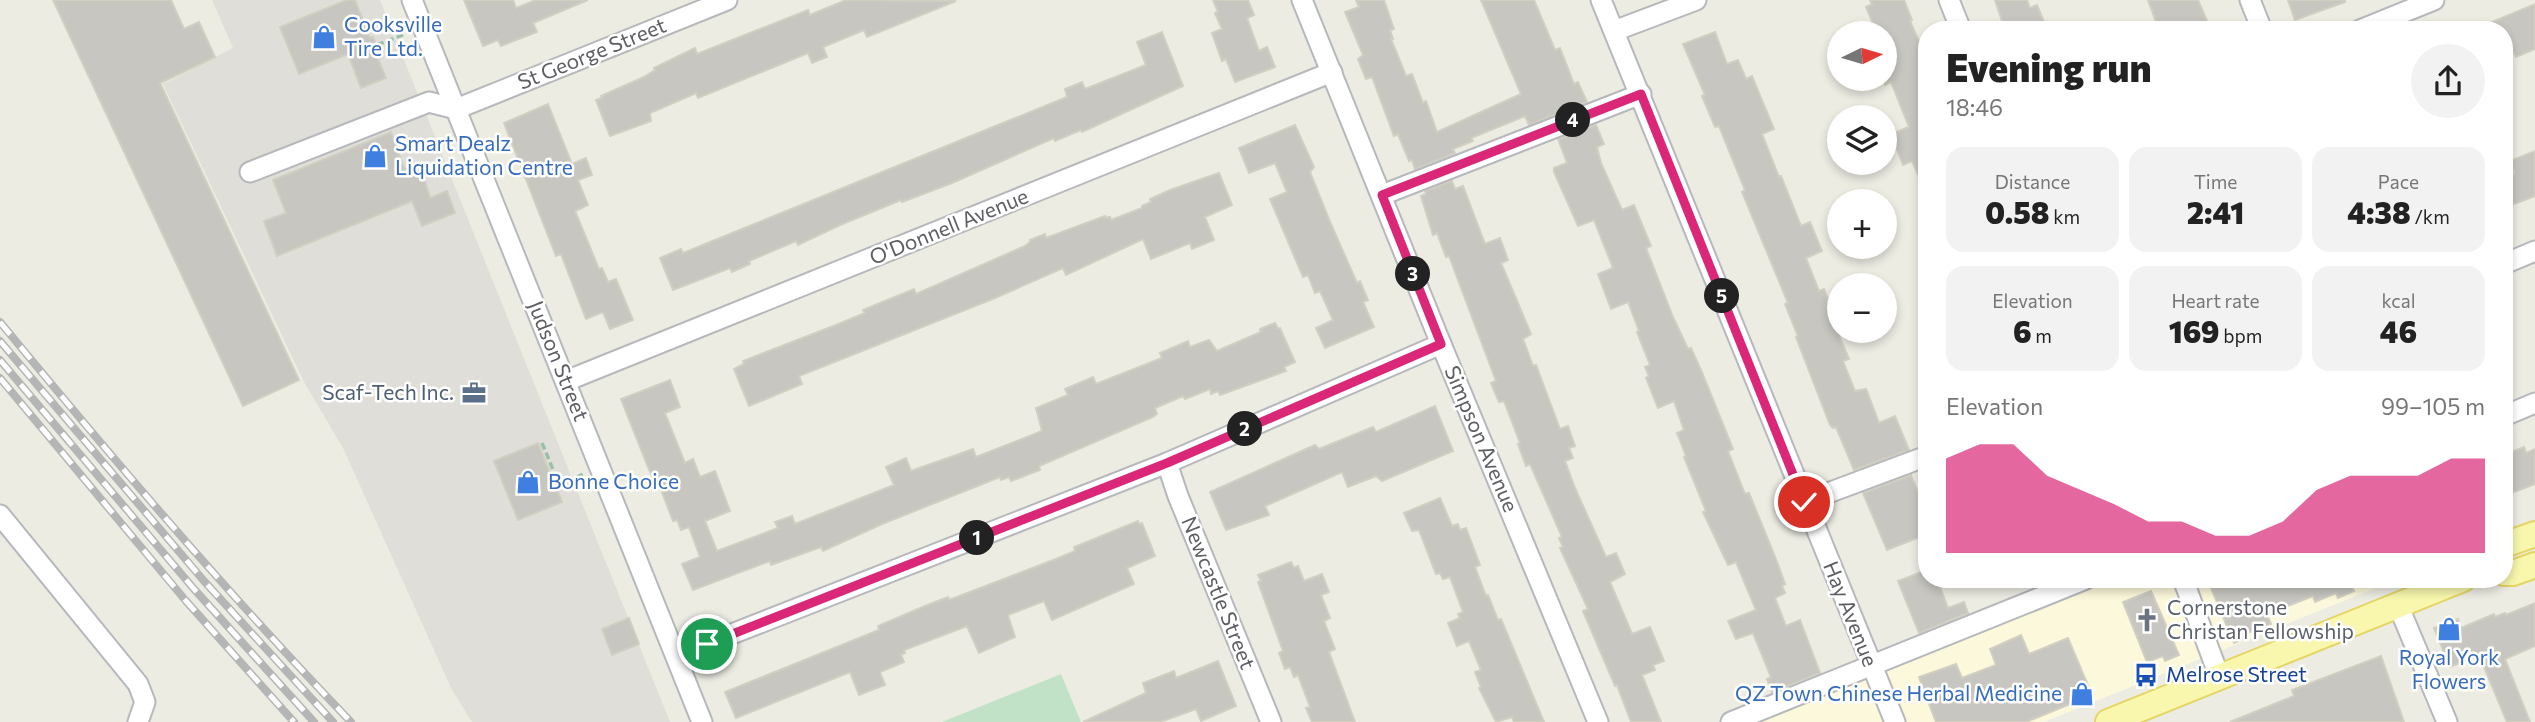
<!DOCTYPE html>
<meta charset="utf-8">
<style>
:root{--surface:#fff;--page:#f2f2f2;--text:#222;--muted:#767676;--accent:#db2777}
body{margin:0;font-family:Commissioner,sans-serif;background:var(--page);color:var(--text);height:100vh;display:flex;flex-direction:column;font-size:26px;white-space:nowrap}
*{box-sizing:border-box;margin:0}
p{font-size:23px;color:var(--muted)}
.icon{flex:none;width:38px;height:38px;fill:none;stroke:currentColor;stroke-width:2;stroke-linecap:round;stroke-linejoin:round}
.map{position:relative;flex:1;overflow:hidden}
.side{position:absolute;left:1918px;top:21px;width:595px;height:567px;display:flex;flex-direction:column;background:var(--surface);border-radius:28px;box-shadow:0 4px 10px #0003}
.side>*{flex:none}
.needle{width:46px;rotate:85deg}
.fabs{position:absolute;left:1827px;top:21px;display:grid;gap:14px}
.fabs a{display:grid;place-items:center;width:70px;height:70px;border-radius:50%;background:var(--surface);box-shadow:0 4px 10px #0003;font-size:35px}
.pin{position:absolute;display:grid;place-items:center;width:60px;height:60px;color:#fff;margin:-30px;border:4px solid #fff;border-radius:50%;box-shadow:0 2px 7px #0007}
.km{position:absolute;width:35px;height:35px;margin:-18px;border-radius:50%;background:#222;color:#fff;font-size:19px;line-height:35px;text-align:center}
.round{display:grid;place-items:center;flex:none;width:74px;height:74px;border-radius:37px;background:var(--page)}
.headline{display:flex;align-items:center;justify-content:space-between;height:119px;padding:0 28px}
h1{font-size:38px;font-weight:800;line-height:52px}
.figures{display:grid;grid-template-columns:repeat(3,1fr);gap:10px;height:119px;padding:7px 28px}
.figures div{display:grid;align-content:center;border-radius:18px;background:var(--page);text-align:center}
.figures b{font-size:30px;font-weight:800}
.figures small{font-size:19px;font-weight:400}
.figures p{font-size:19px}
.chart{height:196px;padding:14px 28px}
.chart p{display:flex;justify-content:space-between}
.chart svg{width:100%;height:126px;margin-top:7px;fill:var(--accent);opacity:.7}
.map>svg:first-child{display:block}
</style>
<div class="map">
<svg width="2535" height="722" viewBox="0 0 2535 722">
<rect width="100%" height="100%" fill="#edece3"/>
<polygon fill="#fbf8db" points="2091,579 2398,579 2044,722 1719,722"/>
<polygon fill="#dfded8" points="212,0 380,0 670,722 472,722 452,690 343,448 304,382 163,84 233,48"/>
<polygon fill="#c2e2c7" points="1061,674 1081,722 942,722"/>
<g fill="#c8c6c0" stroke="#d1cfc2" stroke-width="2">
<polygon points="53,0 171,0 184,29 199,22 215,57 160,83 299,380 243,406"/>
<polygon points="347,0 355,0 370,38 373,37 382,57 378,59 386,78 361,88 348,54 299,74 280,27"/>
<polygon points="464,0 513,0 516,8 536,0 588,0 533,23 537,32 501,46 498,40 483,46"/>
<polygon points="846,0 956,1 867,37 864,30 823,47 827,57 812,63 808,53 698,98 696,93 650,113 651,121 610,136 596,100 602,98 601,96 644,77 655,70 654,68 695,48 697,54 808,10 810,15"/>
<polygon points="1213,0 1248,0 1254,15 1247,18 1259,51 1267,47 1275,67 1235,82 1226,59 1222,61 1212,33 1222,29 1215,13 1218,12"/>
<polygon points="1356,0 1384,0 1394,29 1390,30 1393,39 1391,39 1406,76 1412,74 1423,103 1426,101 1437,132 1521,94 1481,0 1534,0 1555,50 1560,48 1574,84 1578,82 1587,102 1529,125 1525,116 1471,138 1473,141 1453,149 1455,153 1415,169 1412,160 1409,161 1398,134 1394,136 1372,77 1366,79 1358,59 1363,55 1345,12 1359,7"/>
<polygon points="1870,0 1904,0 1912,20 1910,21 1927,59 1927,195 1912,161 1903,165 1891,134 1909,127 1891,82 1885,85 1885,33 1877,33 1866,7 1872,4"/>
<polygon points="1995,0 2027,0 2030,8 2037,5 2045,24 2031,30 2005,30"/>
<polygon points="2148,0 2198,0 2211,30 2159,30"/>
<polygon points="2288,0 2345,0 2345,2 2295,20"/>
<polygon points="2535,4 2535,49 2516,57 2514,53 2509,54 2504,42 2504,30 2473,30"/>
<polygon points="1162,32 1183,86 1082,132 1081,130 1055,141 1054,138 952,183 902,202 901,200 840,225 798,245 796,241 749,261 750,264 732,272 730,268 673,290 660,258 681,249 683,253 1067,97 1065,89 1082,82 1085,89 1146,65 1137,42"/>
<polygon points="1715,32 1727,64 1738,60 1746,79 1752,76 1774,129 1762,134 1779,177 1781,176 1801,226 1810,222 1822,251 1806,258 1819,291 1824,289 1835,316 1831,317 1849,359 1843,361 1855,391 1866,389 1879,423 1895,416 1909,450 1854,470 1836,427 1833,428 1830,425 1796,337 1798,336 1785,304 1788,303 1742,192 1745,190 1719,126 1715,127 1702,96 1705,95 1683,44"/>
<polygon points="548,104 572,164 586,158 592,175 578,180 588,205 575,211 599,269 602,268 608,282 616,279 633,320 610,329 603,312 586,319 561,254 556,256 504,123"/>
<polygon points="1295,125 1314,167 1310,172 1331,224 1357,283 1360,281 1368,300 1363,302 1374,327 1325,348 1316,328 1333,320 1320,291 1315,293 1308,275 1303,277 1270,199 1287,192 1275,163 1249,173 1239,148"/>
<polygon points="1596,125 1604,144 1597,147 1601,163 1622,210 1634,205 1651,246 1646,248 1673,317 1688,349 1691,348 1701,370 1733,449 1728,451 1745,494 1749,493 1776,559 1785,584 1782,586 1785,593 1775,598 1786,626 1800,620 1820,673 1772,692 1767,679 1771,677 1753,633 1736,639 1728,621 1756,610 1736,562 1728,565 1703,512 1706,511 1684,457 1686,456 1677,433 1684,430 1674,401 1658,408 1646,378 1649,376 1645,367 1650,365 1637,332 1639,331 1628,302 1611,309 1598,274 1613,268 1594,220 1578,226 1554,172 1554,168 1567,163 1558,139"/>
<polygon points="391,132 404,168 423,174 430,198 447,191 455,213 422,226 412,201 277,256 264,221 286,213 273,180"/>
<polygon points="2535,151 2535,196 2504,208 2504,177 2515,173 2510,161"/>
<polygon points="1219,173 1232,205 1205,217 1214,240 1192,249 1190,243 1151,259 1143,239 1066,275 1063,268 995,298 799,376 802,384 749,406 734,369 744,364 743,361 836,325 865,313 863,310 914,289 916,294 1025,246 1030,242 1030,240 1045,234 1046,238 1105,216 1106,218 1110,217 1111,220 1142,208 1142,206 1151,202 1150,199 1170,190"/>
<polygon points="1452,181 1455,189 1463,186 1485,244 1500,238 1508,260 1501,263 1531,334 1523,339 1533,366 1536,365 1560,429 1568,426 1575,446 1569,448 1573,458 1565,461 1575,488 1606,557 1616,553 1625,574 1610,582 1632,634 1650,627 1664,661 1653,665 1655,670 1642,675 1661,722 1631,722 1617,685 1615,686 1583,611 1588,609 1560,548 1563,547 1559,538 1562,537 1530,464 1526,466 1518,444 1520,443 1504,401 1499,402 1491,383 1496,381 1449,256 1446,257 1437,233 1433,235 1421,196 1426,194 1425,191"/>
<polygon points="1275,323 1278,329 1280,328 1295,362 1284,367 1286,371 1220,395 1218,391 1211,394 1210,389 1185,399 1183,396 1155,408 1157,414 1153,417 1039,466 1040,470 1011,481 1009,477 1001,480 1000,477 882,524 823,551 821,547 771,565 770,561 693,590 682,564 700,557 689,527 681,530 677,520 673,521 660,487 658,489 648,467 621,399 670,380 680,407 665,413 685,463 693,459 700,477 715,471 730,511 705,521 717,551 778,528 775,522 792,516 795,524 894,485 886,467 906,458 911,471 973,449 976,457 1042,431 1036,408 1068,395 1065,389 1093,377 1096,384 1162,358 1160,353 1188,341 1190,347 1209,340 1217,351 1261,332 1260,329"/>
<polygon points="1435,406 1453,451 1382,481 1376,476 1348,487 1342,472 1265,506 1269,515 1226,530 1210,492 1315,445 1319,449 1373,427 1376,432"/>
<polygon points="538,443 562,502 518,520 494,461"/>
<polygon points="2524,447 2526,453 2535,449 2535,484 2504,496 2504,455"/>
<polygon points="1911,475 1927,515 1927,534 1887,550 1863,493"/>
<polygon points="1440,498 1452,526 1458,524 1460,530 1466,528 1480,565 1475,567 1486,596 1488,595 1498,620 1501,619 1544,722 1514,722 1512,717 1496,722 1479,688 1481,687 1475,672 1481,670 1469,641 1457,646 1448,623 1460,618 1458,614 1463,612 1450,577 1443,579 1440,573 1436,574 1419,530 1412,531 1404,513"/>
<polygon points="1138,521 1139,524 1142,523 1155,556 1127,568 1134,584 1052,620 1044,601 1008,615 1015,637 979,653 967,626 904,650 905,653 901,655 904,662 880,672 885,685 859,695 850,672 736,718 725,692 879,630 878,626 925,606 948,597 949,600 1056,559 1075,551 1074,547"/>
<polygon points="1291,562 1294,568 1298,566 1304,581 1322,574 1329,592 1321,595 1330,618 1324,621 1335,649 1329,652 1355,722 1312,722 1306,708 1310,707 1298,675 1294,677 1290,667 1285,669 1279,653 1283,651 1258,582 1261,581 1258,575"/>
<polygon points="1927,570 1927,579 1937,579 1948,608 1964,602 1968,613 1919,633 1898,581"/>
<polygon points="2225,579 2369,579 2369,580 2352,587 2354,591 2338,598 2336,593 2315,602 2313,596 2267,614 2271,624 2245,634 2247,638 2234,643 2211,588 2226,582"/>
<polygon points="2151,591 2179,655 2165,661 2163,656 2147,662 2123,602"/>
<polygon points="2535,603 2535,646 2505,659 2530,722 2507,722 2479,655 2450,667 2434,628 2458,619 2461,628 2494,614 2495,617 2505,613 2506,615"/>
<polygon points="629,618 639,644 612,655 602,629"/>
<polygon points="2021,635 2029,654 2068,638 2092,695 2026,722 1936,722 1919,677 1956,664 1962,678 1996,665 1990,649"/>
<polygon points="2381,656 2404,722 2230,722 2294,696 2292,690"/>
<polygon points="1218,661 1236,706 1201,721 1196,709 1160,722 1083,722 1146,693 1143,683 1174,671 1176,678"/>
</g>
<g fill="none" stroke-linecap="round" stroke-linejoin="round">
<g stroke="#b6b8bc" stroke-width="23">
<g id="minor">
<polyline points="412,0 702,722"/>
<polyline points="1302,0 1441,344 1598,722"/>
<polyline points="1601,0 1895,722"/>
<polyline points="1949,0 1961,30"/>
<polyline points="2250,0 2262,30"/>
<polyline points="2360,30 2434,0"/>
<polyline points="1614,31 1696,0"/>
<polyline points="456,109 727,0"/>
<polyline points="250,172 429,102 456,109"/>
<polyline points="1382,195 1641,94"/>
<polyline points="2504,264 2535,251"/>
<polyline points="566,381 1332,72"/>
<polyline points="2504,416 2535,403"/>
<polyline points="1167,463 1178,496 1271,722"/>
<polyline points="1804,502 1927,456"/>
<polyline points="0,515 138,684 145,702 138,722"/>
<polyline points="2183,579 2219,676"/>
<polyline points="2398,605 2447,722"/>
<polyline points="676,656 1167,463 1441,344"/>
<polyline points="1731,722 2086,579"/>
</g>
</g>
<g stroke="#e5d564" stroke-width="28">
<g id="major">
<polyline points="2504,545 2535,534"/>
<polyline points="2504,573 2513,573 2535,565"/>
<polyline points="2108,722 2463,579"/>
</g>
</g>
<g stroke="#9ac0ab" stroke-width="3.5" stroke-dasharray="7 3.5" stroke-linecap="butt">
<polyline points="377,45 405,34"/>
<polyline points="542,443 559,484 584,474"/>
</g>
<use href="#minor" stroke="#fff" stroke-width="19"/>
<use href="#major" stroke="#f8f7ad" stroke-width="24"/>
<g stroke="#b4b5b5" stroke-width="8">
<g id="rail">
<path d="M0 322C113 459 228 594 351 722"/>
<polyline points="0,341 204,581 333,722"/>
<polyline points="0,360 194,589 314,722"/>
<polyline points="0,378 186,601 294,722"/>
</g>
</g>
<use href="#rail" stroke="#fff" stroke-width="5" stroke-dasharray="16" stroke-linecap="butt"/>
</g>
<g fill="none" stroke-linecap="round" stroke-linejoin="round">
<g stroke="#fff" stroke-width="14">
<polyline id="route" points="707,644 1167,463 1441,344 1382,195 1641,94 1804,502"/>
</g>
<use href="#route" stroke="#db2777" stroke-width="9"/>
</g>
<defs>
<g id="shop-bare" transform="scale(1.89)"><path d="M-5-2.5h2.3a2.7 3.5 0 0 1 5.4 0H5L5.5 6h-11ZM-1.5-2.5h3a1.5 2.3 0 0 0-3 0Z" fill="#3f7fe0" stroke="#fff" stroke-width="2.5" paint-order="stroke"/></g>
<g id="office-bare" transform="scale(1.89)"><path d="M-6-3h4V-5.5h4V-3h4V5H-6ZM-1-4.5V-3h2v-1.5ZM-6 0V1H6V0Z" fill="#5c6f8a" stroke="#fff" stroke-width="2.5" paint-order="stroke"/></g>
<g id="church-bare" transform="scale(1.89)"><path d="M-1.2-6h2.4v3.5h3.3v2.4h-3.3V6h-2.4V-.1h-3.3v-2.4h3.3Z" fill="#6b7280" stroke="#fff" stroke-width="2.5" paint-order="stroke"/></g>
<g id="bus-bare" transform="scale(1.89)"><path d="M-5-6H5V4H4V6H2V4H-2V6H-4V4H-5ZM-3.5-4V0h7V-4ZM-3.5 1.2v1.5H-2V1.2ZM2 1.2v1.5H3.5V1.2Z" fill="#1a4fb4" stroke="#fff" stroke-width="2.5" paint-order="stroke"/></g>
</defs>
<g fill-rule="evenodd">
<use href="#shop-bare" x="324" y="37"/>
<use href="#shop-bare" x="375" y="156"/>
<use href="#office-bare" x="474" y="393"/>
<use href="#shop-bare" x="528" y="482"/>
<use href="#church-bare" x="2147" y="620"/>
<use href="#shop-bare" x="2449" y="629"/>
<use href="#bus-bare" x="2146" y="675"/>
<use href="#shop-bare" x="2082" y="694"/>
</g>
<g text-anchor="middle" stroke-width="5" stroke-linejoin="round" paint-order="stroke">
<g font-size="21" fill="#366cbe" stroke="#fff" text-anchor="start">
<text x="344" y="32">Cooksville<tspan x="344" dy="24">Tire Ltd.</tspan></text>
<text x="395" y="151">Smart Dealz<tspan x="395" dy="24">Liquidation Centre</tspan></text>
<text x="548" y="489">Bonne Choice</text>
<text x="2449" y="665" text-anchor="middle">Royal York<tspan x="2449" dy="24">Flowers</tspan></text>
<text x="2062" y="701" text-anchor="end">QZ Town Chinese Herbal Medicine</text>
</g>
<g font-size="21" fill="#5c5e63" stroke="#fff">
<text transform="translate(592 54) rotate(-22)" y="7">St George Street</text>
<text transform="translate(949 227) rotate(-22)" y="7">O'Donnell Avenue</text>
<text transform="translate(558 361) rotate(68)" y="7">Judson Street</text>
<text transform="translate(1481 439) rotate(67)" y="7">Simpson Avenue</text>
<text transform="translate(1218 593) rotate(68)" y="7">Newcastle Street</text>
<text transform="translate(1850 614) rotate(68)" y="7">Hay Avenue</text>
</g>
<g font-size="21" fill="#4e5e75" stroke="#fff" text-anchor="end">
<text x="454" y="400">Scaf-Tech Inc.</text>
</g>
<g font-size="21" fill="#5b616d" stroke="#fff" text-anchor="start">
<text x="2167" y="615">Cornerstone<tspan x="2167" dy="24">Christan Fellowship</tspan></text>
</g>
<g font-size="21" fill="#164399" stroke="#fff" text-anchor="start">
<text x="2166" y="682">Melrose Street</text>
</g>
</g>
</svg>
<div class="fabs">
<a><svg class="needle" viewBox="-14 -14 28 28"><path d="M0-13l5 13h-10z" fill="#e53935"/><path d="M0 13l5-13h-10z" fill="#767676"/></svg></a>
<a><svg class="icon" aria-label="layers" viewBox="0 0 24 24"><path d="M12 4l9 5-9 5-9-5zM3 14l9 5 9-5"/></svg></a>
<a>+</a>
<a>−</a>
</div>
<div class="pin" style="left:707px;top:644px;background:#1e9e55"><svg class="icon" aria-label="arrive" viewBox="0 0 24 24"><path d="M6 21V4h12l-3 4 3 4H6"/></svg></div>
<div class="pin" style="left:1804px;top:502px;background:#d93025"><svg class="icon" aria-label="check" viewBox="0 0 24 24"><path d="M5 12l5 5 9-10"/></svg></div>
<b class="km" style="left:977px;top:538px">1</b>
<b class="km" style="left:1245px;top:429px">2</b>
<b class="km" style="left:1413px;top:274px">3</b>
<b class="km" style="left:1573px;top:120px">4</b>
<b class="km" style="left:1722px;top:296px">5</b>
<section class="side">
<div class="headline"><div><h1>Evening run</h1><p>18:46</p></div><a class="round"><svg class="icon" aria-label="share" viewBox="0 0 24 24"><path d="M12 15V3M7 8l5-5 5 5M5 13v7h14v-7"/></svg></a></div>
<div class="figures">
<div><p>Distance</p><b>0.58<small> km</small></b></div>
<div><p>Time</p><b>2:41</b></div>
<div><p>Pace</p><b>4:38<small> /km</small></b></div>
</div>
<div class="figures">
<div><p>Elevation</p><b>6<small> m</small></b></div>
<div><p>Heart rate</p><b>169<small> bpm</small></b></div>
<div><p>kcal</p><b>46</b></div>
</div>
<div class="chart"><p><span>Elevation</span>99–105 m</p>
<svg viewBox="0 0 160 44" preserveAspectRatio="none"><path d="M0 44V11L10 6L20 6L30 17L40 22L50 27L60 33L70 33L80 38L90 38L100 33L110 22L120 17L130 17L140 17L150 11L160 11V44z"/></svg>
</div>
</section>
</div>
